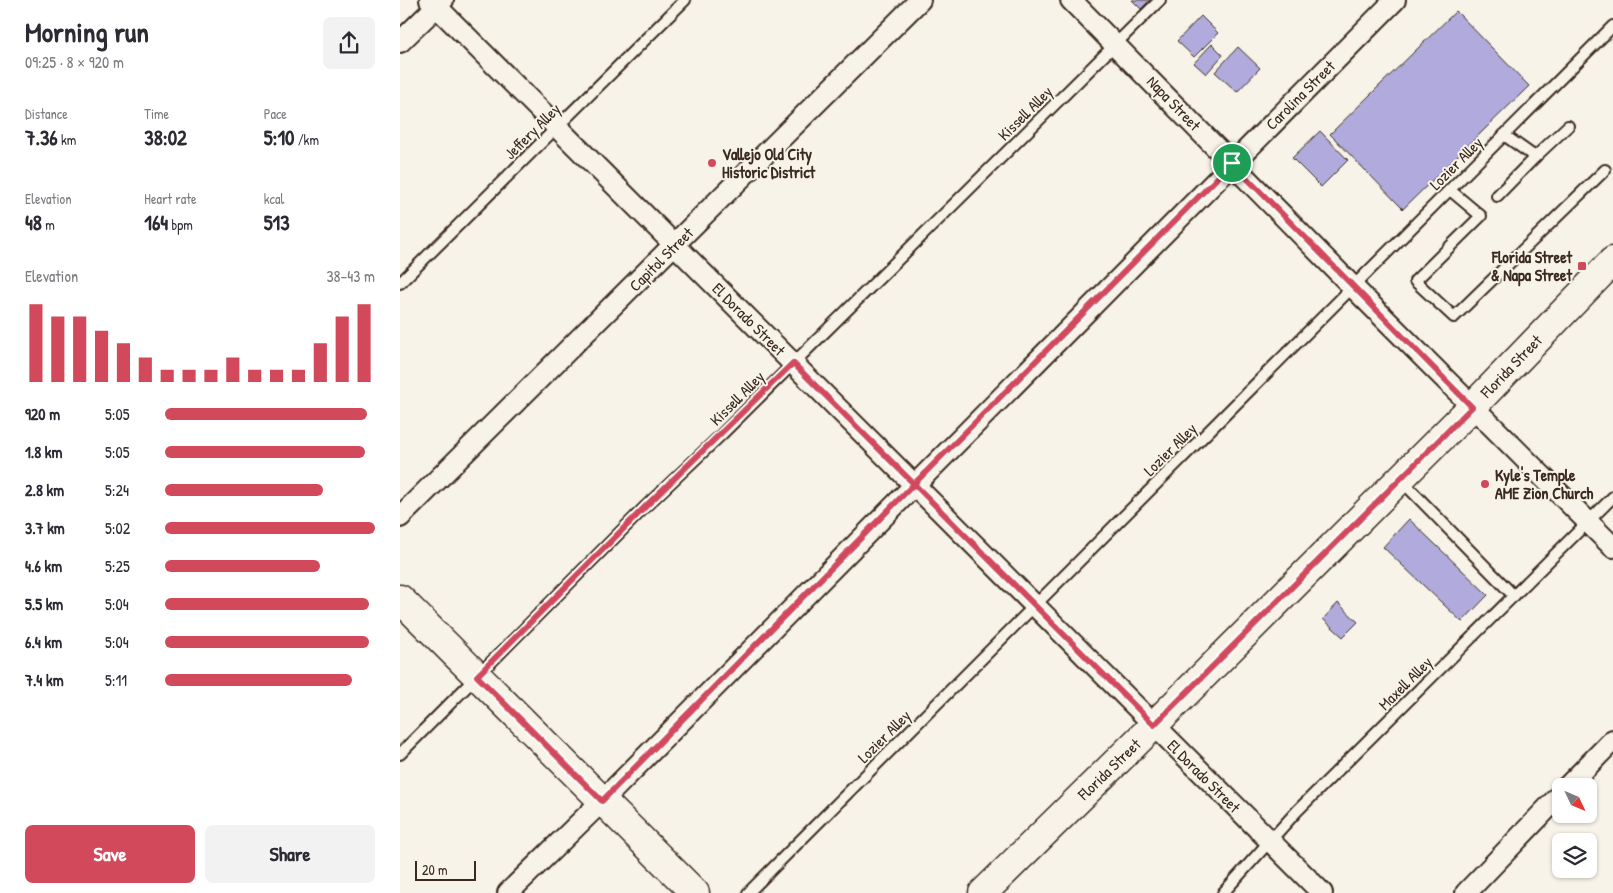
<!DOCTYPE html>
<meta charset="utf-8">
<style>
:root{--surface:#fff;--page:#f2f2f3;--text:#2b2b33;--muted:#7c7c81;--accent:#d1495b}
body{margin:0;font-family:"Patrick Hand",sans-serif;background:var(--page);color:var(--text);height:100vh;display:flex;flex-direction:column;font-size:19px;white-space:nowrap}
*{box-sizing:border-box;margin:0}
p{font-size:16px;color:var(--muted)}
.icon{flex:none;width:28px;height:28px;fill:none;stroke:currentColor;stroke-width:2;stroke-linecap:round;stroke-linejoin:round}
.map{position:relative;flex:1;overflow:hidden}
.drawer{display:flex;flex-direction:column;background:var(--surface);width:400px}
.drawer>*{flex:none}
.needle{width:32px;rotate:134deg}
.buttons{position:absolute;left:1152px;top:778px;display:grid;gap:10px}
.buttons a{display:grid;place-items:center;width:45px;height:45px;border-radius:8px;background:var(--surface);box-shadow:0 1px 4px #0004;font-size:25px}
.scale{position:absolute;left:15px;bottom:12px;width:61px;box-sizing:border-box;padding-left:5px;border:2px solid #3b2a1e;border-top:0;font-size:14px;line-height:18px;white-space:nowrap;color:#3b2a1e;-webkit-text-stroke:4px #f7f3e8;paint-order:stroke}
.pin{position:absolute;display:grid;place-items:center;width:42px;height:42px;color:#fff;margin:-21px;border:2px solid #fff;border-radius:50%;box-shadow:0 1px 5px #0007}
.round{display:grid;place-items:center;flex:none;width:52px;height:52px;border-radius:8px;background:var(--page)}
.overview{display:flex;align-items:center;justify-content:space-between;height:85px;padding:0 25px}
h1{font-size:28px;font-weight:700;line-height:38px}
.figures{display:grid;grid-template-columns:repeat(3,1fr);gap:8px;height:85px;padding:5px 25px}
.figures div{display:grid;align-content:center}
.figures b{font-size:21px;font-weight:700}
.figures small{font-size:14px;font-weight:400}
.figures p{font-size:14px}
.chart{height:140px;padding:10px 25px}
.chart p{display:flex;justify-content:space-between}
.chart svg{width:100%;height:90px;margin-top:5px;stroke:var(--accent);stroke-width:6}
.action{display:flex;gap:10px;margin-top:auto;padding:10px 25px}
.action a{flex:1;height:58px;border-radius:8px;background:var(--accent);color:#fff;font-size:20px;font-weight:700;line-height:58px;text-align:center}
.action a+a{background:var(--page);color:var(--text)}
ul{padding:0 25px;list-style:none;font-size:16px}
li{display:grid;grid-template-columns:80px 60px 1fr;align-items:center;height:38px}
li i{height:12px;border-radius:6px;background:var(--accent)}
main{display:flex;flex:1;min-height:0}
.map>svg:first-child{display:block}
</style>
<main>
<section class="drawer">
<div class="overview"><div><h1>Morning run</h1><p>09:25 · 8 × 920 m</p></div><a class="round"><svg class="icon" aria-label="share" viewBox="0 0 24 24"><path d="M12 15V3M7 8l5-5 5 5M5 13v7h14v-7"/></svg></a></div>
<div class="figures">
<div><p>Distance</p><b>7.36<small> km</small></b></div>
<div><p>Time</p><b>38:02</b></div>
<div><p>Pace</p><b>5:10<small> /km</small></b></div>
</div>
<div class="figures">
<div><p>Elevation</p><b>48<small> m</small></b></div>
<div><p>Heart rate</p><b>164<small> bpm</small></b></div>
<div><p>kcal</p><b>513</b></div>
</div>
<div class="chart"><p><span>Elevation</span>38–43 m</p>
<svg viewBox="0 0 160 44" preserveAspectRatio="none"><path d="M5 44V6M15 44V12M25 44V12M35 44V19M45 44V25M55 44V32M65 44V38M75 44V38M85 44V38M95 44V32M105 44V38M115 44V38M125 44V38M135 44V25M145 44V12M155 44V6"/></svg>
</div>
<ul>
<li><b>920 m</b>5:05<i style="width:96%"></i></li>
<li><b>1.8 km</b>5:05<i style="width:95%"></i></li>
<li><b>2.8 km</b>5:24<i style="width:75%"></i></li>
<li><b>3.7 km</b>5:02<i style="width:100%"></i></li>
<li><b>4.6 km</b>5:25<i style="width:74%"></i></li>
<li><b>5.5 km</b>5:04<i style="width:97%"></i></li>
<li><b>6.4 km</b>5:04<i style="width:97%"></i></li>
<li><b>7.4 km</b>5:11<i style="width:89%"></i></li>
</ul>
<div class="action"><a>Save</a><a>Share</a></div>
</section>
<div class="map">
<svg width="1213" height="893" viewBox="0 0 1213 893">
<rect width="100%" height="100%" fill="#f7f3e8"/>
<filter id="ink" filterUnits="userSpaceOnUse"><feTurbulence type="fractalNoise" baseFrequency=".02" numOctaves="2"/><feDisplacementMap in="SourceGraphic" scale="10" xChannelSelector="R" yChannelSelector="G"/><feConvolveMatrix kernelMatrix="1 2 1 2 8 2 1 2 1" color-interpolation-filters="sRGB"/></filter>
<g filter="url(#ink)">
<g fill="#b0abdc" stroke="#3b2a1e">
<polygon points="732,0 750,0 741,9"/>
<polygon points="1056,11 1129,86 1003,209 930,134"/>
<polygon points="801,16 818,33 794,57 777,41"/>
<polygon points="812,44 823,55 806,74 794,63"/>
<polygon points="838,47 860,68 837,92 815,72"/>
<polygon points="920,131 948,160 921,187 892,158"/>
<polygon points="1009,519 1088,595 1062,622 983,547"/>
<polygon points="938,603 958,622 943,637 923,619"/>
</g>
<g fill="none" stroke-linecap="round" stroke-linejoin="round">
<g stroke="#3b2a1e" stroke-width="14">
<g id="lane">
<polyline points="1135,157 1168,126"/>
<polyline points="1050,190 1081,216 1015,281 1054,317 1205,170"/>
<polyline points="1097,196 1135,157 1104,135"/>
<polyline points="0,283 285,0"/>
<polyline points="1001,480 1114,596"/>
<polyline points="0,754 246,506 322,434 760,0"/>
<polyline points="348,893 1213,26"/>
<polyline points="823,893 897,811 1213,497"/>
</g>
</g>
<g stroke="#3b2a1e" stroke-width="24">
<g id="street">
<polyline points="30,0 922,893"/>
<polyline points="671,0 953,287 1213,547"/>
<polyline points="0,42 43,0"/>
<polyline points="0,517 520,0"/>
<polyline points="1168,786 1213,740"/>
<polyline points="108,893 202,801 995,0"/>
<polyline points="1066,893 1161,794"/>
</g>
</g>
<g stroke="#3b2a1e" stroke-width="31">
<g id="secondary">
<polyline points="0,599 295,893"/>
<polyline points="583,893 754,725 1072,407 1213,261"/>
</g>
</g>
<use href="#lane" stroke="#f7f3e8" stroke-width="10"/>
<use href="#street" stroke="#f7f3e8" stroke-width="20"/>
<use href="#secondary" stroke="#f7f3e8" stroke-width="28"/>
</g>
</g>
<g fill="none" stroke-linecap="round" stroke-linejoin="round" filter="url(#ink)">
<g stroke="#fff" stroke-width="10">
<polyline id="route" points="832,163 514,484 393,363 246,506 77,676 202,801 514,484 754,725 1072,407 832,163"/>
</g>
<use href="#route" stroke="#d1495b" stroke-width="6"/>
</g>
<g fill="#d1495b" stroke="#f7f3e8" stroke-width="2">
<circle cx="312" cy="163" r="5"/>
<rect x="1177" y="261" width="10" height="10" rx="2.5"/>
<circle cx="1085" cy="484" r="5"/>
</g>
<g text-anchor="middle" stroke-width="4" stroke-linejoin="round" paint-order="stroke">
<g font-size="16" fill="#3b2a1e" stroke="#f7f3e8">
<text transform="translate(900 95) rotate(-45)" y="6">Carolina Street</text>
<text transform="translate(774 103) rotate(46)" y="6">Napa Street</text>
<text transform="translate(625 113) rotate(-45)" y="6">Kissell Alley</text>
<text transform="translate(132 131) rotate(-45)" y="6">Jeffery Alley</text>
<text transform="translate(1056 163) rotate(-45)" y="6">Lozier Alley</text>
<text transform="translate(261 259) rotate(-45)" y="6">Capitol Street</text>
<text transform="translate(349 319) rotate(45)" y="6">El Dorado Street</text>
<text transform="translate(1111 366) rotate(-46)" y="6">Florida Street</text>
<text transform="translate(337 398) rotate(-45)" y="6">Kissell Alley</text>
<text transform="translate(770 449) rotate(-45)" y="6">Lozier Alley</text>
<text transform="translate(1005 683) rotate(-45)" y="6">Maxell Alley</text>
<text transform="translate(484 736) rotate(-45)" y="6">Lozier Alley</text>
<text transform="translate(709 769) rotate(-44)" y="6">Florida Street</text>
<text transform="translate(804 776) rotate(45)" y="6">El Dorado Street</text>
</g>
<g font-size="16" font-weight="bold" fill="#3b2a1e" stroke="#f7f3e8" text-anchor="start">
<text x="322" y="160">Vallejo Old City<tspan x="322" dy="18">Historic District</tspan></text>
<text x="1172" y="263" text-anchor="end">Florida Street<tspan x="1172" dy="18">&amp; Napa Street</tspan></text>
<text x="1095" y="481">Kyle's Temple<tspan x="1095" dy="18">AME Zion Church</tspan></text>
</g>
</g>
</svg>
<div class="buttons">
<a><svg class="needle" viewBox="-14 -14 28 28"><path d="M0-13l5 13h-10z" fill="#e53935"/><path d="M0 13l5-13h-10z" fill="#7c7c81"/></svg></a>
<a><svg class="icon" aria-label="layers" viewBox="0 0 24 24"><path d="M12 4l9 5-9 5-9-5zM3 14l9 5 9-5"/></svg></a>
</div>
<div class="scale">20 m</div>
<div class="pin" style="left:832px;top:163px;background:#1e9e55"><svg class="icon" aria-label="arrive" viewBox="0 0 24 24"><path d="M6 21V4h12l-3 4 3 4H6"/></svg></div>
</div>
</main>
